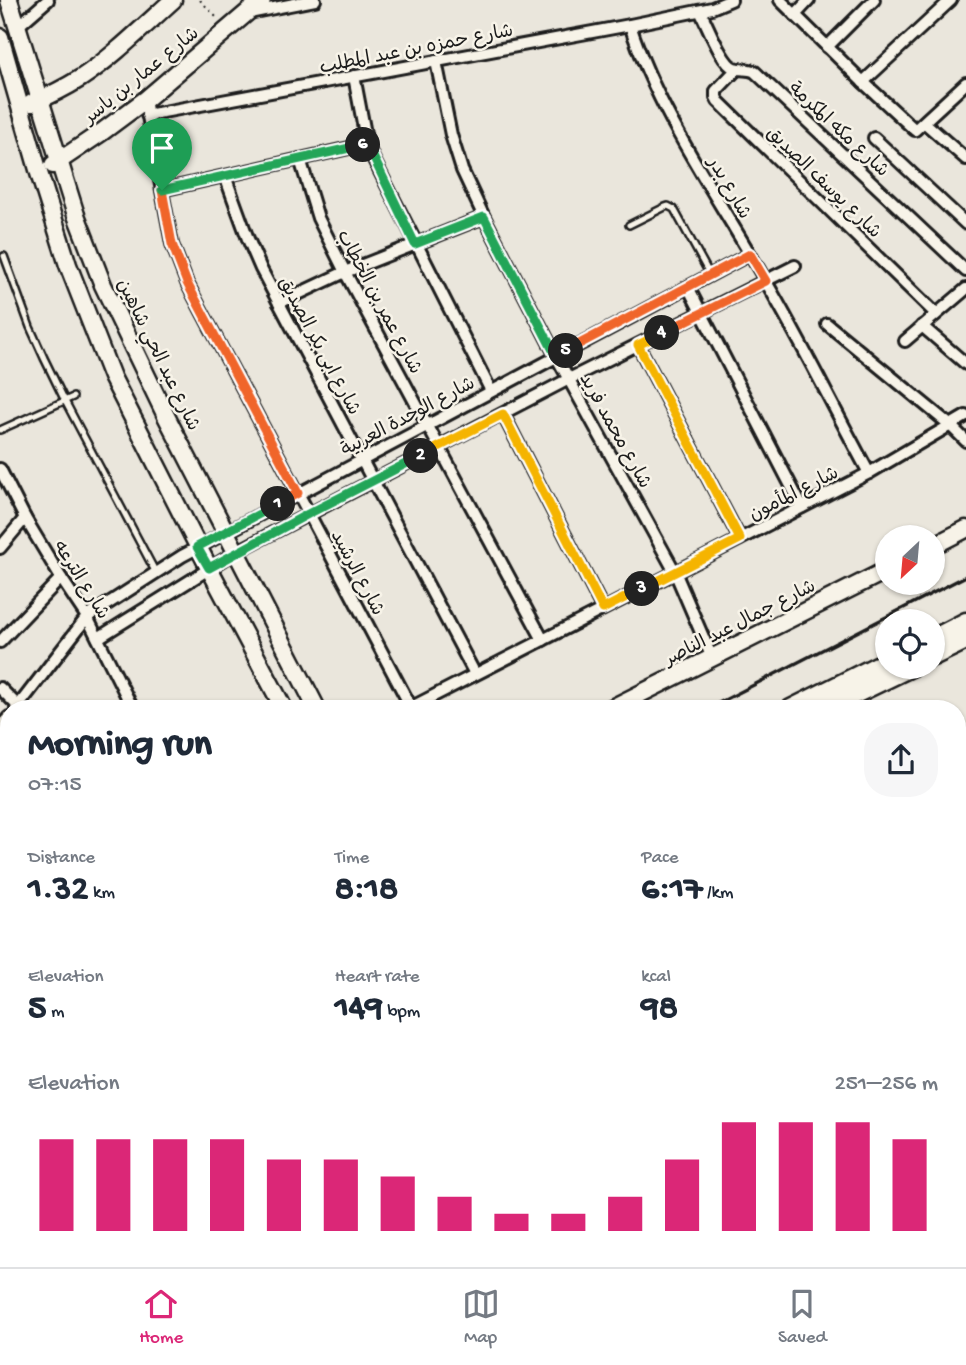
<!DOCTYPE html>
<meta charset="utf-8">
<style>
:root{--surface:#fff;--page:#f6f6f7;--text:#1f2937;--muted:#747a83;--line:#e0e1e3;--accent:#db2777}
body{margin:0;font-family:"Gochi Hand","Playpen Sans Arabic",sans-serif;background:var(--page);color:var(--text);height:100vh;display:flex;flex-direction:column;font-size:26px;white-space:nowrap}
*{box-sizing:border-box;margin:0}
p{font-size:23px;color:var(--muted)}
.icon{flex:none;width:38px;height:38px;fill:none;stroke:currentColor;stroke-width:2;stroke-linecap:round;stroke-linejoin:round}
.map{position:relative;flex:1;overflow:hidden}
.sheet{position:absolute;left:0px;top:700px;width:966px;height:567px;display:flex;flex-direction:column;background:var(--surface);border-radius:28px 28px 0 0;box-shadow:0 2px 5px #0004}
.sheet>*{flex:none}
.needle{width:46px;rotate:206deg}
.fabs{position:absolute;left:875px;top:525px;display:grid;gap:14px}
.fabs a{display:grid;place-items:center;width:70px;height:70px;border-radius:50%;background:var(--surface);box-shadow:0 2px 5px #0004;font-size:35px}
.pin{position:absolute;display:grid;place-items:center;width:60px;height:60px;color:#fff;margin:-72px -30px;border-radius:50% 50% 50% 0;rotate:-45deg;box-shadow:0 0 7px #0007}
.pin .icon{rotate:45deg}
.km{position:absolute;width:35px;height:35px;margin:-18px;border-radius:50%;background:#222;color:#fff;font-size:19px;line-height:35px;text-align:center}
.round{display:grid;place-items:center;flex:none;width:74px;height:74px;border-radius:28px;background:var(--page)}
.head{display:flex;align-items:center;justify-content:space-between;height:119px;padding:0 28px}
h1{font-size:38px;font-weight:700;line-height:52px}
.figures{display:grid;grid-template-columns:repeat(3,1fr);gap:10px;height:119px;padding:7px 28px}
.figures div{display:grid;align-content:center}
.figures b{font-size:35px;font-weight:700}
.figures small{font-size:19px;font-weight:400}
.figures p{font-size:19px}
.chart{height:196px;padding:14px 28px}
.chart p{display:flex;justify-content:space-between}
.chart svg{width:100%;height:126px;margin-top:7px;stroke:var(--accent);stroke-width:6}
.tab-bar{display:flex;justify-content:space-around;align-items:center;height:98px;border-top:2px solid var(--line);background:var(--surface);font-size:19px;color:var(--muted)}
.tab-bar a{display:grid;justify-items:center;gap:4px}
.tab-bar .active{color:var(--accent)}
.map>svg:first-child{display:block}
</style>
<div class="map">
<svg width="966" height="1267" viewBox="0 0 966 1267">
<rect width="100%" height="100%" fill="#eae6dc"/>
<filter id="ink" filterUnits="userSpaceOnUse"><feTurbulence type="fractalNoise" baseFrequency=".0143" numOctaves="2"/><feDisplacementMap in="SourceGraphic" scale="14" xChannelSelector="R" yChannelSelector="G"/><feConvolveMatrix kernelMatrix="1 2 1 2 8 2 1 2 1" color-interpolation-filters="sRGB"/></filter>
<g filter="url(#ink)">
<g fill="none" stroke-linecap="round" stroke-linejoin="round">
<g stroke="#1c1c1c" stroke-width="10">
<g id="lane">
<polyline points="629,225 665,207 668,206 674,209 710,275"/>
<polyline points="4,256 30,327 44,358 65,401 156,573"/>
<polyline points="0,430 73,397"/>
<polyline points="668,1258 671,1267"/>
</g>
</g>
<g stroke="#1c1c1c" stroke-width="16">
<g id="street">
<polyline points="780,0 863,82 915,130 966,83"/>
<path d="M700 11C707 23 721 63 734 68 742 71 748 68 755 72L966 271"/>
<polyline points="249,13 315,0"/>
<polyline points="795,15 809,0"/>
<path d="M630 25C660 117 718 197 765 280 802 343 834 409 869 473"/>
<polyline points="17,27 48,0"/>
<polyline points="827,47 874,0"/>
<polyline points="436,61 451,135 462,170 484,217 556,356 675,572 712,658"/>
<polyline points="737,69 716,91 716,97 718,101 936,314"/>
<polyline points="354,76 367,144 373,158 491,391"/>
<polyline points="863,82 951,0"/>
<polyline points="145,100 172,244 187,283 412,709"/>
<polyline points="147,115 630,25 712,8 731,0"/>
<polyline points="925,123 966,159"/>
<polyline points="874,138 966,224"/>
<polyline points="300,159 318,218 345,272 543,640"/>
<polyline points="225,176 248,239 261,269 475,674"/>
<polyline points="162,190 367,144"/>
<polyline points="688,287 802,507"/>
<polyline points="279,303 345,272 484,217"/>
<polyline points="827,324 950,425 966,441"/>
<polyline points="922,326 966,364"/>
<polyline points="905,341 966,289"/>
<polyline points="638,345 740,539"/>
<polyline points="503,414 603,609"/>
<polyline points="0,469 25,518 61,578 87,617 133,709"/>
<polyline points="0,548 25,518"/>
<polyline points="98,638 236,552 569,379 795,266"/>
<polyline points="0,642 61,578"/>
<polyline points="0,688 21,709"/>
<polyline points="16,709 87,617 182,556 750,254"/>
<polyline points="408,709 869,473 966,416"/>
<polyline points="0,727 9,717"/>
<polyline points="0,822 9,814"/>
<polyline points="0,895 9,887"/>
<polyline points="957,918 966,914"/>
<polyline points="0,966 9,959"/>
<polyline points="0,968 9,979"/>
<polyline points="957,1064 966,1070"/>
<polyline points="0,1156 9,1173"/>
<polyline points="0,1242 9,1237"/>
<polyline points="53,1258 57,1267"/>
<polyline points="219,1258 224,1267"/>
<polyline points="377,1258 381,1267"/>
<polyline points="300,1267 317,1258"/>
</g>
</g>
<g stroke="#1c1c1c" stroke-width="21">
<g id="secondary">
<polyline points="9,0 76,215 103,285 166,416 317,709"/>
<polyline points="0,37 39,173 68,265 112,377 209,568 284,709"/>
<path d="M32 103C49 96 65 88 81 78 113 57 144 26 173 0"/>
<polyline points="53,165 102,132 145,100 262,0"/>
<polyline points="933,546 966,529"/>
<polyline points="610,709 887,570"/>
<polyline points="0,1040 9,1036"/>
<polyline points="416,1258 421,1267"/>
<polyline points="577,1258 582,1267"/>
</g>
</g>
<g stroke="#1c1c1c" stroke-width="23">
<g id="primary">
<polyline points="933,639 966,622"/>
<polyline points="933,656 966,640"/>
<polyline points="791,709 887,661"/>
<polyline points="824,709 911,667"/>
<polyline points="0,1109 9,1104"/>
<polyline points="0,1124 9,1119"/>
</g>
</g>
<polyline stroke="#1c1c1c" stroke-width="2" stroke-dasharray="2 5" stroke-linecap="butt" points="200,0 218,19"/>
<use href="#lane" stroke="#f7f3e8" stroke-width="5"/>
<use href="#street" stroke="#f7f3e8" stroke-width="10"/>
<use href="#secondary" stroke="#f7f3e8" stroke-width="16"/>
<use href="#primary" stroke="#f7f3e8" stroke-width="18"/>
<g stroke="#1c1c1c" stroke-width="3.5">
<polyline points="707,709 966,576"/>
<polyline points="0,1083 9,1078"/>
</g>
</g>
</g>
<g fill="none" stroke-linecap="round" stroke-linejoin="round" filter="url(#ink)">
<g stroke="#fff" stroke-width="14">
<polyline id="split-1" points="162,190 172,244 187,283 298,493 278,504"/>
</g>
<g stroke="#fff" stroke-width="14">
<polyline id="split-2" points="278,504 197,547 209,568 308,514 421,456"/>
</g>
<g stroke="#fff" stroke-width="14">
<polyline id="split-3" points="421,456 503,414 603,609 642,589"/>
</g>
<g stroke="#fff" stroke-width="14">
<polyline id="split-4" points="642,589 740,539 638,345 662,333"/>
</g>
<g stroke="#fff" stroke-width="14">
<polyline id="split-5" points="566,351 750,254 766,281 662,333"/>
</g>
<g stroke="#fff" stroke-width="14">
<polyline id="split-6" points="363,145 367,144 415,244 484,217 556,356 566,351"/>
</g>
<g stroke="#fff" stroke-width="14">
<polyline id="split-7" points="162,190 363,145"/>
</g>
<use href="#split-1" stroke="#f0652b" stroke-width="9"/>
<use href="#split-2" stroke="#22a559" stroke-width="9"/>
<use href="#split-3" stroke="#f5b400" stroke-width="9"/>
<use href="#split-4" stroke="#f5b400" stroke-width="9"/>
<use href="#split-5" stroke="#f0652b" stroke-width="9"/>
<use href="#split-6" stroke="#22a559" stroke-width="9"/>
<use href="#split-7" stroke="#22a559" stroke-width="9"/>
</g>
<g text-anchor="middle" stroke-width="5" stroke-linejoin="round" paint-order="stroke">
<g font-size="19" fill="#1c1c1c" stroke="#f7f3e8">
<text transform="translate(416 47) rotate(-11)" y="7">شارع حمزه بن عبد المطلب</text>
<text transform="translate(140 74) rotate(-39)" y="7">شارع عمار بن ياسر</text>
<text transform="translate(840 128) rotate(43)" y="7">شارع مكه المكرمة</text>
<text transform="translate(825 181) rotate(44)" y="7">شارع يوسف الصديق</text>
<text transform="translate(731 187) rotate(60)" y="7">شارع بدر</text>
<text transform="translate(381 301) rotate(62)" y="7">شارع عمر بن الخطاب</text>
<text transform="translate(321 345) rotate(62)" y="7">شارع ابى بكر الصديق</text>
<text transform="translate(160 354) rotate(64)" y="7">شارع عبد الحي شاهين</text>
<text transform="translate(407 415) rotate(-28)" y="7">شارع الوحدة العربية</text>
<text transform="translate(617 430) rotate(61)" y="7">شارع محمد فريد</text>
<text transform="translate(793 492) rotate(-27)" y="7">شارع المأمون</text>
<text transform="translate(359 572) rotate(62)" y="7">شارع الرشيد</text>
<text transform="translate(83 579) rotate(58)" y="7">شارع الترعه</text>
<text transform="translate(739 621) rotate(-27)" y="7">شارع جمال عبد الناصر</text>
</g>
</g>
</svg>
<div class="fabs">
<a><svg class="needle" viewBox="-14 -14 28 28"><path d="M0-13l5 13h-10z" fill="#e53935"/><path d="M0 13l5-13h-10z" fill="#747a83"/></svg></a>
<a><svg class="icon" aria-label="locate" viewBox="0 0 24 24"><circle cx="12" cy="12" r="6"/><path d="M12 2v4M12 18v4M2 12h4M18 12h4"/></svg></a>
</div>
<div class="pin" style="left:162px;top:190px;background:#1e9e55"><svg class="icon" aria-label="arrive" viewBox="0 0 24 24"><path d="M6 21V4h12l-3 4 3 4H6"/></svg></div>
<b class="km" style="left:278px;top:504px">1</b>
<b class="km" style="left:421px;top:456px">2</b>
<b class="km" style="left:642px;top:589px">3</b>
<b class="km" style="left:662px;top:333px">4</b>
<b class="km" style="left:566px;top:351px">5</b>
<b class="km" style="left:363px;top:145px">6</b>
<section class="sheet">
<div class="head"><div><h1>Morning run</h1><p>07:15</p></div><a class="round"><svg class="icon" aria-label="share" viewBox="0 0 24 24"><path d="M12 15V3M7 8l5-5 5 5M5 13v7h14v-7"/></svg></a></div>
<div class="figures">
<div><p>Distance</p><b>1.32<small> km</small></b></div>
<div><p>Time</p><b>8:18</b></div>
<div><p>Pace</p><b>6:17<small> /km</small></b></div>
</div>
<div class="figures">
<div><p>Elevation</p><b>5<small> m</small></b></div>
<div><p>Heart rate</p><b>149<small> bpm</small></b></div>
<div><p>kcal</p><b>98</b></div>
</div>
<div class="chart"><p><span>Elevation</span>251–256 m</p>
<svg viewBox="0 0 160 44" preserveAspectRatio="none"><path d="M5 44V12M15 44V12M25 44V12M35 44V12M45 44V19M55 44V19M65 44V25M75 44V32M85 44V38M95 44V38M105 44V32M115 44V19M125 44V6M135 44V6M145 44V6M155 44V12"/></svg>
</div>
</section>
</div>
<nav class="tab-bar">
<a class="active"><svg class="icon" aria-label="home" viewBox="0 0 24 24"><path d="M3 11l9-7 9 7M6 9v11h12V9"/></svg>Home</a>
<a><svg class="icon" aria-label="map" viewBox="0 0 24 24"><path d="M3 6l6-2 6 2 6-2v14l-6 2-6-2-6 2zM9 4v14M15 6v14"/></svg>Map</a>
<a><svg class="icon" aria-label="saved" viewBox="0 0 24 24"><path d="M7 4h10v16l-5-4-5 4z"/></svg>Saved</a>
</nav>
